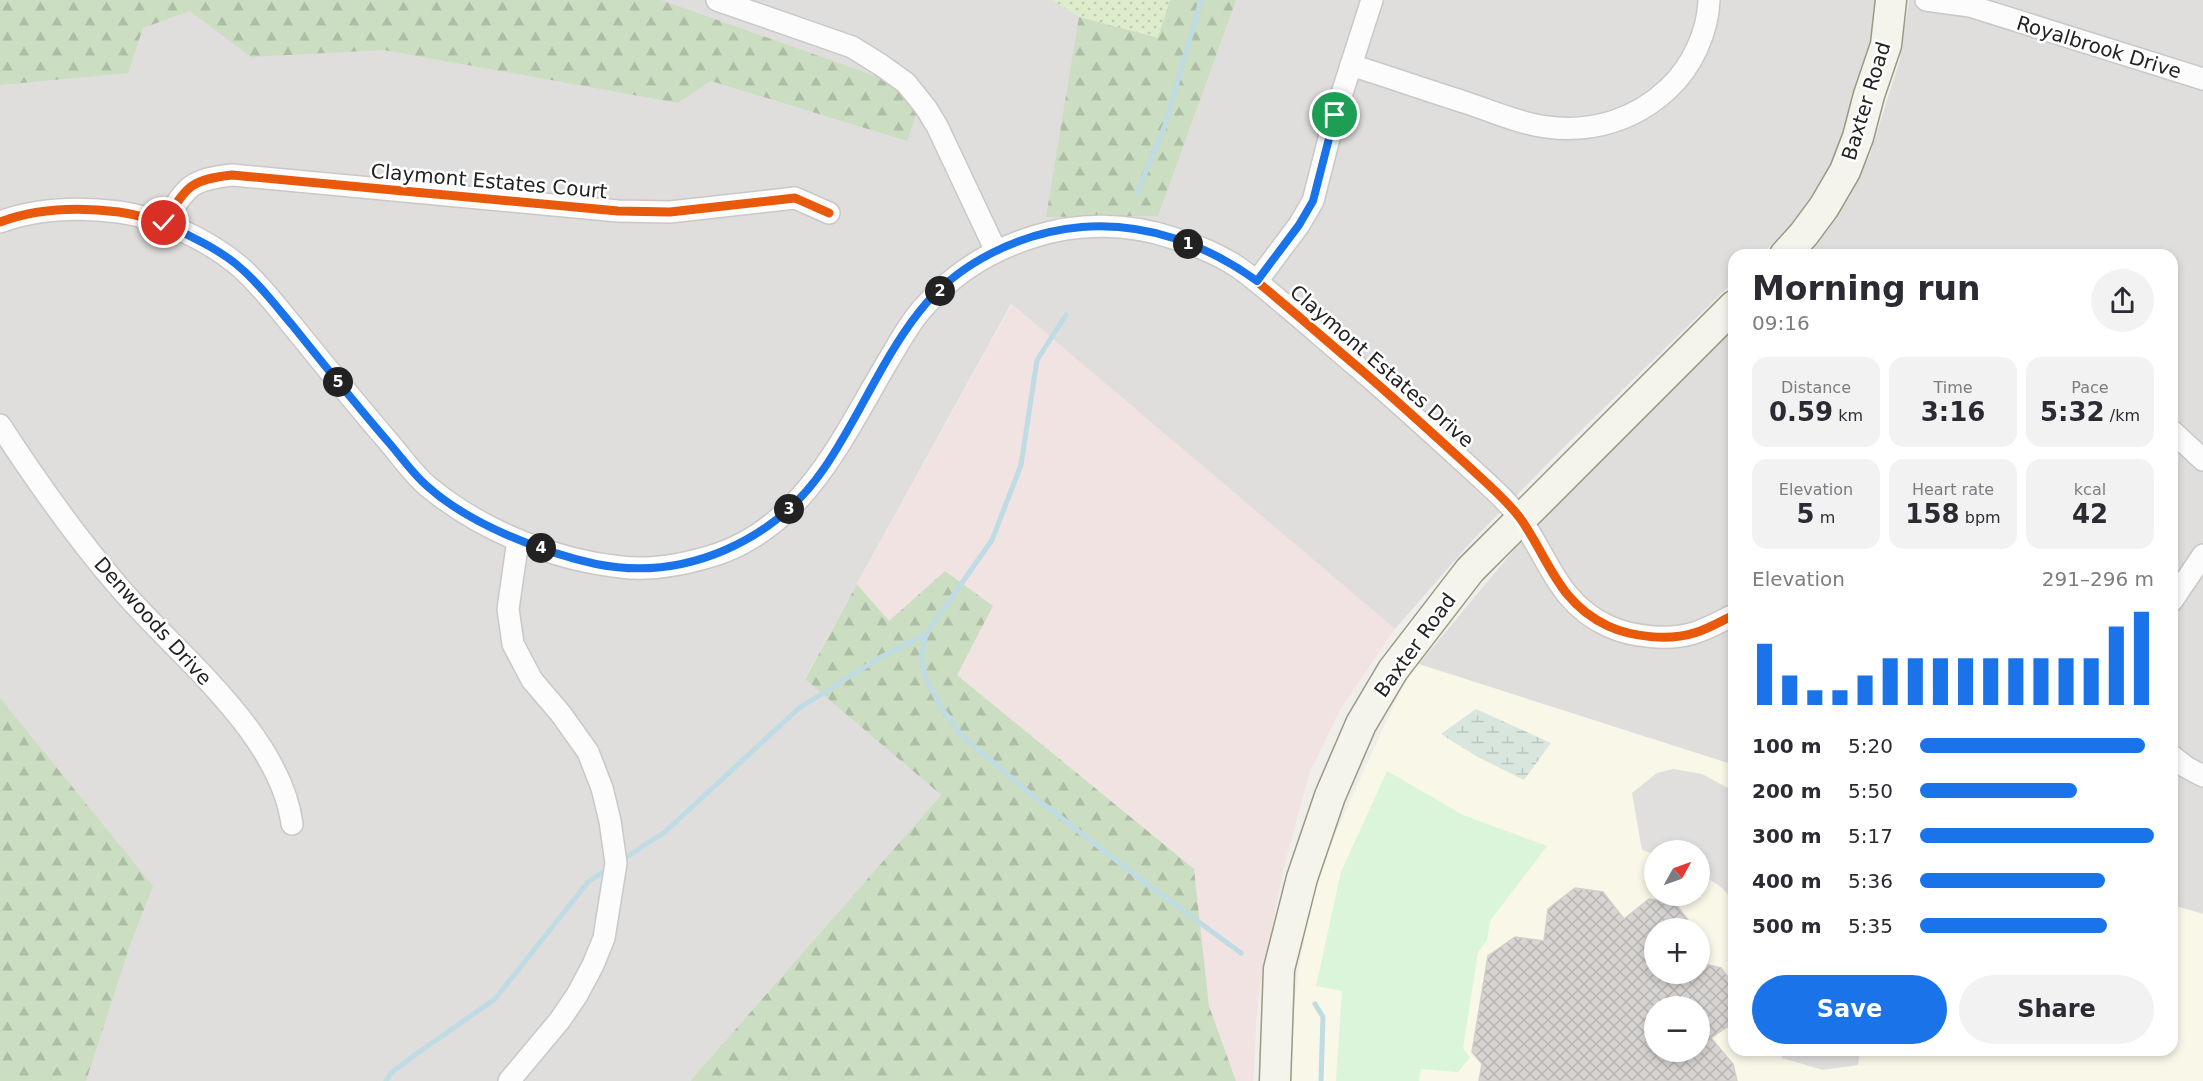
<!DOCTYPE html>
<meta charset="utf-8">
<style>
:root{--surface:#fff;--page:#f2f2f3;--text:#2b2b33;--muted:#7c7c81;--accent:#1a73e8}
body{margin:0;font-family:"DejaVu Sans",sans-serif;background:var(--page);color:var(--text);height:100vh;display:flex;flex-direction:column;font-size:22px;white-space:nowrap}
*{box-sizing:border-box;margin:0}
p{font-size:20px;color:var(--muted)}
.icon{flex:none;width:33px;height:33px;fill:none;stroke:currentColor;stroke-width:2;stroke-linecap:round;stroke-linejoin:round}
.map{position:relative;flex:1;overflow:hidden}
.side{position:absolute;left:1728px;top:249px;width:450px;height:807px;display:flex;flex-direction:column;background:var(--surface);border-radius:18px;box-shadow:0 3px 9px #0003}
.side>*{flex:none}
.needle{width:39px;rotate:50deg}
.buttons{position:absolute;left:1644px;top:840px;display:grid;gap:12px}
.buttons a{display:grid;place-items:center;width:66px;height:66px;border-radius:50%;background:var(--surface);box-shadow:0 3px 9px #0003;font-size:30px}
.pin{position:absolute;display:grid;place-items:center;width:51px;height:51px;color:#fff;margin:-26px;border:3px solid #fff;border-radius:50%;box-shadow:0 2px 6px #0007}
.km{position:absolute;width:30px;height:30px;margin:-15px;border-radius:50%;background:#222;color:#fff;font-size:16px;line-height:30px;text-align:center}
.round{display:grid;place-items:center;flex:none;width:63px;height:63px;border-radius:32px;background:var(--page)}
.summary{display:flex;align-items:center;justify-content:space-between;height:102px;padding:0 24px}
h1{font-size:33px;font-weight:600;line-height:45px}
.figures{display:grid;grid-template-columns:repeat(3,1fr);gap:9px;height:102px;padding:6px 24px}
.figures div{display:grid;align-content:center;border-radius:15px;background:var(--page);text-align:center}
.figures b{font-size:26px;font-weight:600}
.figures small{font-size:16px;font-weight:400}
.figures p{font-size:16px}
.chart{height:168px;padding:12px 24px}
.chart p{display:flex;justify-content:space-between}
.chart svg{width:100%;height:108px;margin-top:6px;stroke:var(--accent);stroke-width:6}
.cta{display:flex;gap:12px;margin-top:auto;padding:12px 24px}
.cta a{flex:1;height:69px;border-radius:36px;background:var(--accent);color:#fff;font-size:24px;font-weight:600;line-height:69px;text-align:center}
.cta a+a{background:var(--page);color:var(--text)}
ul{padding:0 24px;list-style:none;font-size:20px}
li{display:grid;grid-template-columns:96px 72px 1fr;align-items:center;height:45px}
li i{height:15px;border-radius:8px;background:var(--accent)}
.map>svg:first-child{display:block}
</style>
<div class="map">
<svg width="2203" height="1081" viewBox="0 0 2203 1081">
<defs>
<pattern id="grass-dots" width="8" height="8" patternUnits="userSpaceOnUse" patternTransform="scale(1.5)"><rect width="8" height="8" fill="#ddeccb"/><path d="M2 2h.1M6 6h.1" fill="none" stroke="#bdcaae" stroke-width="1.8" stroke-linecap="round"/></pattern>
<pattern id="forest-firs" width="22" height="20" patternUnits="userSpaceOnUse" patternTransform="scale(1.5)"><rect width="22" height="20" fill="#cbdec1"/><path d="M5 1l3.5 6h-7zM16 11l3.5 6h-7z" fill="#aebea6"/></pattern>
<pattern id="wetland-marsh" width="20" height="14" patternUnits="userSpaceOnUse" patternTransform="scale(1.5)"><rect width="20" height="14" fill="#d9e6de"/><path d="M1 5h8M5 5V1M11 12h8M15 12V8" fill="none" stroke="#bac5be"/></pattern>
<pattern id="building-cross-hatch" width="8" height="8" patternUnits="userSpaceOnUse" patternTransform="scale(1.5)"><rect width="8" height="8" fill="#d7d4d2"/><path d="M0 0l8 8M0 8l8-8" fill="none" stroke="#b8b6b4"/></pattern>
</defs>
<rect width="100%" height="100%" fill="#f0eeeb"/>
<g fill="#dfdedc">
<polygon points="0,0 1877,0 1875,44 1859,109 1825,177 1791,225 1761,255 1734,255 1734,281 1560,451 1469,544 1395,629 1011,304 805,678 941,795 690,1081 0,1081"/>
<polygon points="1909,0 2203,0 2203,914 2172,905 2172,255 1804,255 1844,201 1869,157 1900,60"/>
<polygon points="1734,325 1734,765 1419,664 1547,510"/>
</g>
<polygon fill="#f1e3e1" points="1012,304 1395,629 1341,708 1309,774 1283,871 1258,999 1253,1081 1236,1081 1209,1006 1194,869 957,675 945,571 889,621 857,584"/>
<path fill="#f8f7e8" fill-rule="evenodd" d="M1418 664 1734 765V1050H2172V905L2203 914V1081H1290L1293 1018 1299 966 1307 923 1318 880 1335 835 1359 781 1402 688ZM1654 850H1700V896H1654ZM1654 928H1700V974H1654ZM1654 1006H1700V1052H1654Z"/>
<polygon fill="url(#grass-dots)" points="1052,0 1170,0 1158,38 1079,17"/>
<g fill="url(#forest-firs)">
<polygon points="0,0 661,0 884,79 921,100 907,141 711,81 678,103 384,50 251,57 190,11 143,28 128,73 0,85"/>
<polygon points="1170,0 1236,0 1158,216 1046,217 1079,17 1158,38"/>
<polygon points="945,571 993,606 957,675 1194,869 1209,1006 1236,1081 690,1081 941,795 805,679 857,584 889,621"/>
<polygon points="0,698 153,886 130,945 86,1081 0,1081"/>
</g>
<polygon fill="url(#wetland-marsh)" points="1476,709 1551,743 1524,780 1476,756 1441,734"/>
<polygon fill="#daf5da" points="1387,771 1463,815 1547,846 1490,921 1487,940 1478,952 1463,1048 1470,1058 1458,1072 1421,1069 1419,1081 1336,1081 1342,991 1316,986 1341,872"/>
<g fill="#e0dfde">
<polygon points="1673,769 1702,774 1734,791 1734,901 1721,887 1700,873 1700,850 1654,850 1654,854 1642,850 1632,793 1657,773"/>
<polygon points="1782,1050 1860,1050 1858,1065 1823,1070 1782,1058"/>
</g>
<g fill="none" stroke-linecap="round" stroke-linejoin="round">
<g stroke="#bfdbe3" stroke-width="5">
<polyline points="1137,193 1165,125 1201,0"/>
<polyline points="1066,315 1037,360 1021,465 992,540 926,634 921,656 925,676 940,706 962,736 1033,796 1147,884 1241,953"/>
<polyline points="620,861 665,832 799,708 881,657 926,634"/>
<polyline points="1315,1004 1323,1017 1321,1081"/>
<polyline points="386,1081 391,1073 412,1057 495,999 588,882 610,867"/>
</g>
</g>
<path fill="url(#building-cross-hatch)" stroke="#d3d0cc" stroke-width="1.5" fill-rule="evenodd" d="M1575 888 1603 892 1624 919 1649 899 1675 903 1694 928H1654V974H1700V963L1721 968 1734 985V1022L1711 1038 1733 1064 1737 1081H1479L1482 1064 1472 1052 1488 956 1515 937 1544 941 1548 909ZM1654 1006H1700V1052H1654Z"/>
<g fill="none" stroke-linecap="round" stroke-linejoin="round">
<g stroke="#c9c8c7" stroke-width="24">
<g id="street">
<polyline points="717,0 852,47 881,65 906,83 926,108 937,126 996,251"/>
<polyline points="1926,0 1970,6 2203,79"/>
<path d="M1351 65C1389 77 1426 90 1464 102 1489 110 1520 124 1547 127 1592 133 1635 120 1668 89 1692 67 1708 32 1709 0"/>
<path d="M0 222C38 208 79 207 119 212 161 218 205 238 238 265 260 284 278 308 296 330 326 367 356 404 387 440 401 456 414 476 431 489 483 531 554 560 621 567 653 571 687 564 718 554 805 524 844 435 888 361 899 343 909 323 924 307 953 274 991 250 1033 237 1079 222 1128 223 1173 238 1193 244 1215 253 1233 264 1252 276 1268 291 1285 305 1310 326 1335 348 1360 369 1396 400 1431 432 1466 464 1484 481 1505 498 1520 518 1549 559 1558 603 1608 626 1632 637 1669 641 1694 633 1708 629 1721 621 1734 615"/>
<path d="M164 223C187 187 188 180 232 175L618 211 670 212 795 198 829 213"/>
<polyline points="1257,281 1299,225 1313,201 1335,115 1372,0"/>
<path d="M0 425C37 482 75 536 119 587 176 654 280 733 292 824"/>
<polyline points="2172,431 2203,460"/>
<polyline points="2172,601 2203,555"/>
<polyline points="2172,756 2186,767 2203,776"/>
<polyline points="509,1081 560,1020 577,995 593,965 604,938 616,863 610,821 602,788 588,752 561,714 532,680 513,644 508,609 518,540"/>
</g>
</g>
<g stroke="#999a82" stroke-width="33">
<g id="secondary">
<polyline points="1785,255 1804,234 1824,207 1845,171 1858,137 1869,95 1886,45 1891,0"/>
<polyline points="1275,1081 1279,969 1302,878 1330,796 1361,724 1393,670 1470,570 1734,306"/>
</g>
</g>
<use href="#street" stroke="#fdfcfc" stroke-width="21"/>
<use href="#secondary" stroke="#f4f4ed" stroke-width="30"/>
<g stroke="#fff" stroke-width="13">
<g id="cycleway">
<path d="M0 222C38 208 79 207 119 212 161 218 205 238 238 265 260 284 278 308 296 330 326 367 356 404 387 440 401 456 414 476 431 489 483 531 554 560 621 567 653 571 687 564 718 554 805 524 844 435 888 361 899 343 909 323 924 307 953 274 991 250 1033 237 1079 222 1128 223 1173 238 1193 244 1215 253 1233 264 1252 276 1268 291 1285 305 1310 326 1335 348 1360 369 1396 400 1431 432 1466 464 1484 481 1505 498 1520 518 1549 559 1558 603 1608 626 1632 637 1669 641 1694 633 1708 629 1721 621 1734 615"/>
<path d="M164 223C187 187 188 180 232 175L618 211 670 212 795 198 829 213"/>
</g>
</g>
<use href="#cycleway" stroke="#e8590c" stroke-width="9"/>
</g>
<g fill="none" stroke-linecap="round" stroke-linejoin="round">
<g stroke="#fff" stroke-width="12">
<path id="route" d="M164 223C189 236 215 247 236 264 258 282 275 305 293 326 325 366 357 406 390 444 402 458 413 474 427 486 469 524 541 552 596 564 685 582 775 541 825 467 859 417 882 359 919 312 957 263 1021 232 1082 227 1145 222 1206 244 1257 281L1299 225 1313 201 1335 115"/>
</g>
<use href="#route" stroke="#1a73e8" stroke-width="8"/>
</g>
<g text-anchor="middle" stroke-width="5" stroke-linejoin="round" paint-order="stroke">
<g font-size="20" fill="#222" stroke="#fff">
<text transform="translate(2099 47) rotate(17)" y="7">Royalbrook Drive</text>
<text transform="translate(1866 101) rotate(-73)" y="7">Baxter Road</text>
<text transform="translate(489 181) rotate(5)" y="7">Claymont Estates Court</text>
<text transform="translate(1382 366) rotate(41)" y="7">Claymont Estates Drive</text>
<text transform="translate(153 621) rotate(48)" y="7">Denwoods Drive</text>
<text transform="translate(1415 645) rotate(-54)" y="7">Baxter Road</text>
</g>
</g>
</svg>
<div class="buttons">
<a><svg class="needle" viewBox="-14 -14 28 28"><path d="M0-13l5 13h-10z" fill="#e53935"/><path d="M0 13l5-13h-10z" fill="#7c7c81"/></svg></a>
<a>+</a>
<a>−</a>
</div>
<div class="pin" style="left:1335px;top:115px;background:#1e9e55"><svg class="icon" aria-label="arrive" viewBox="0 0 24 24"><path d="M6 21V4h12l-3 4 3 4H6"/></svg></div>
<div class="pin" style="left:164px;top:223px;background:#d93025"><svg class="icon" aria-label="check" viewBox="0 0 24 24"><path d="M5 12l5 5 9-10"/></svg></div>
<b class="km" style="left:1188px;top:244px">1</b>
<b class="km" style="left:940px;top:291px">2</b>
<b class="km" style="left:789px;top:509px">3</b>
<b class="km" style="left:541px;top:548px">4</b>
<b class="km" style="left:338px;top:382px">5</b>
<section class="side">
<div class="summary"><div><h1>Morning run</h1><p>09:16</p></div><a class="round"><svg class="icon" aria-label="share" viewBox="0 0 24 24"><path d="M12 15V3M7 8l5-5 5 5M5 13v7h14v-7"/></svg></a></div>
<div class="figures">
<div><p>Distance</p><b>0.59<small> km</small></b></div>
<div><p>Time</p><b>3:16</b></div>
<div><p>Pace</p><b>5:32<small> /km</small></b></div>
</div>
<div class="figures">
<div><p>Elevation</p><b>5<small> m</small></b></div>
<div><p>Heart rate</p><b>158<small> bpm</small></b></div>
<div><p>kcal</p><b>42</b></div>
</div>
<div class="chart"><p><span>Elevation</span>291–296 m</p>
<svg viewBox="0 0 160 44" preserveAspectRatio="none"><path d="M5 44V19M15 44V32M25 44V38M35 44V38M45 44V32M55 44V25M65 44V25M75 44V25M85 44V25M95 44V25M105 44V25M115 44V25M125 44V25M135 44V25M145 44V12M155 44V6"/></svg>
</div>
<ul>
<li><b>100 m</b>5:20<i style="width:96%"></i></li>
<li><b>200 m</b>5:50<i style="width:67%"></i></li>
<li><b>300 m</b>5:17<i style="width:100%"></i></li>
<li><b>400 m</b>5:36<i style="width:79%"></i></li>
<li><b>500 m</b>5:35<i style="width:80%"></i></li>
</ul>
<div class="cta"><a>Save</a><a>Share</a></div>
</section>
</div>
